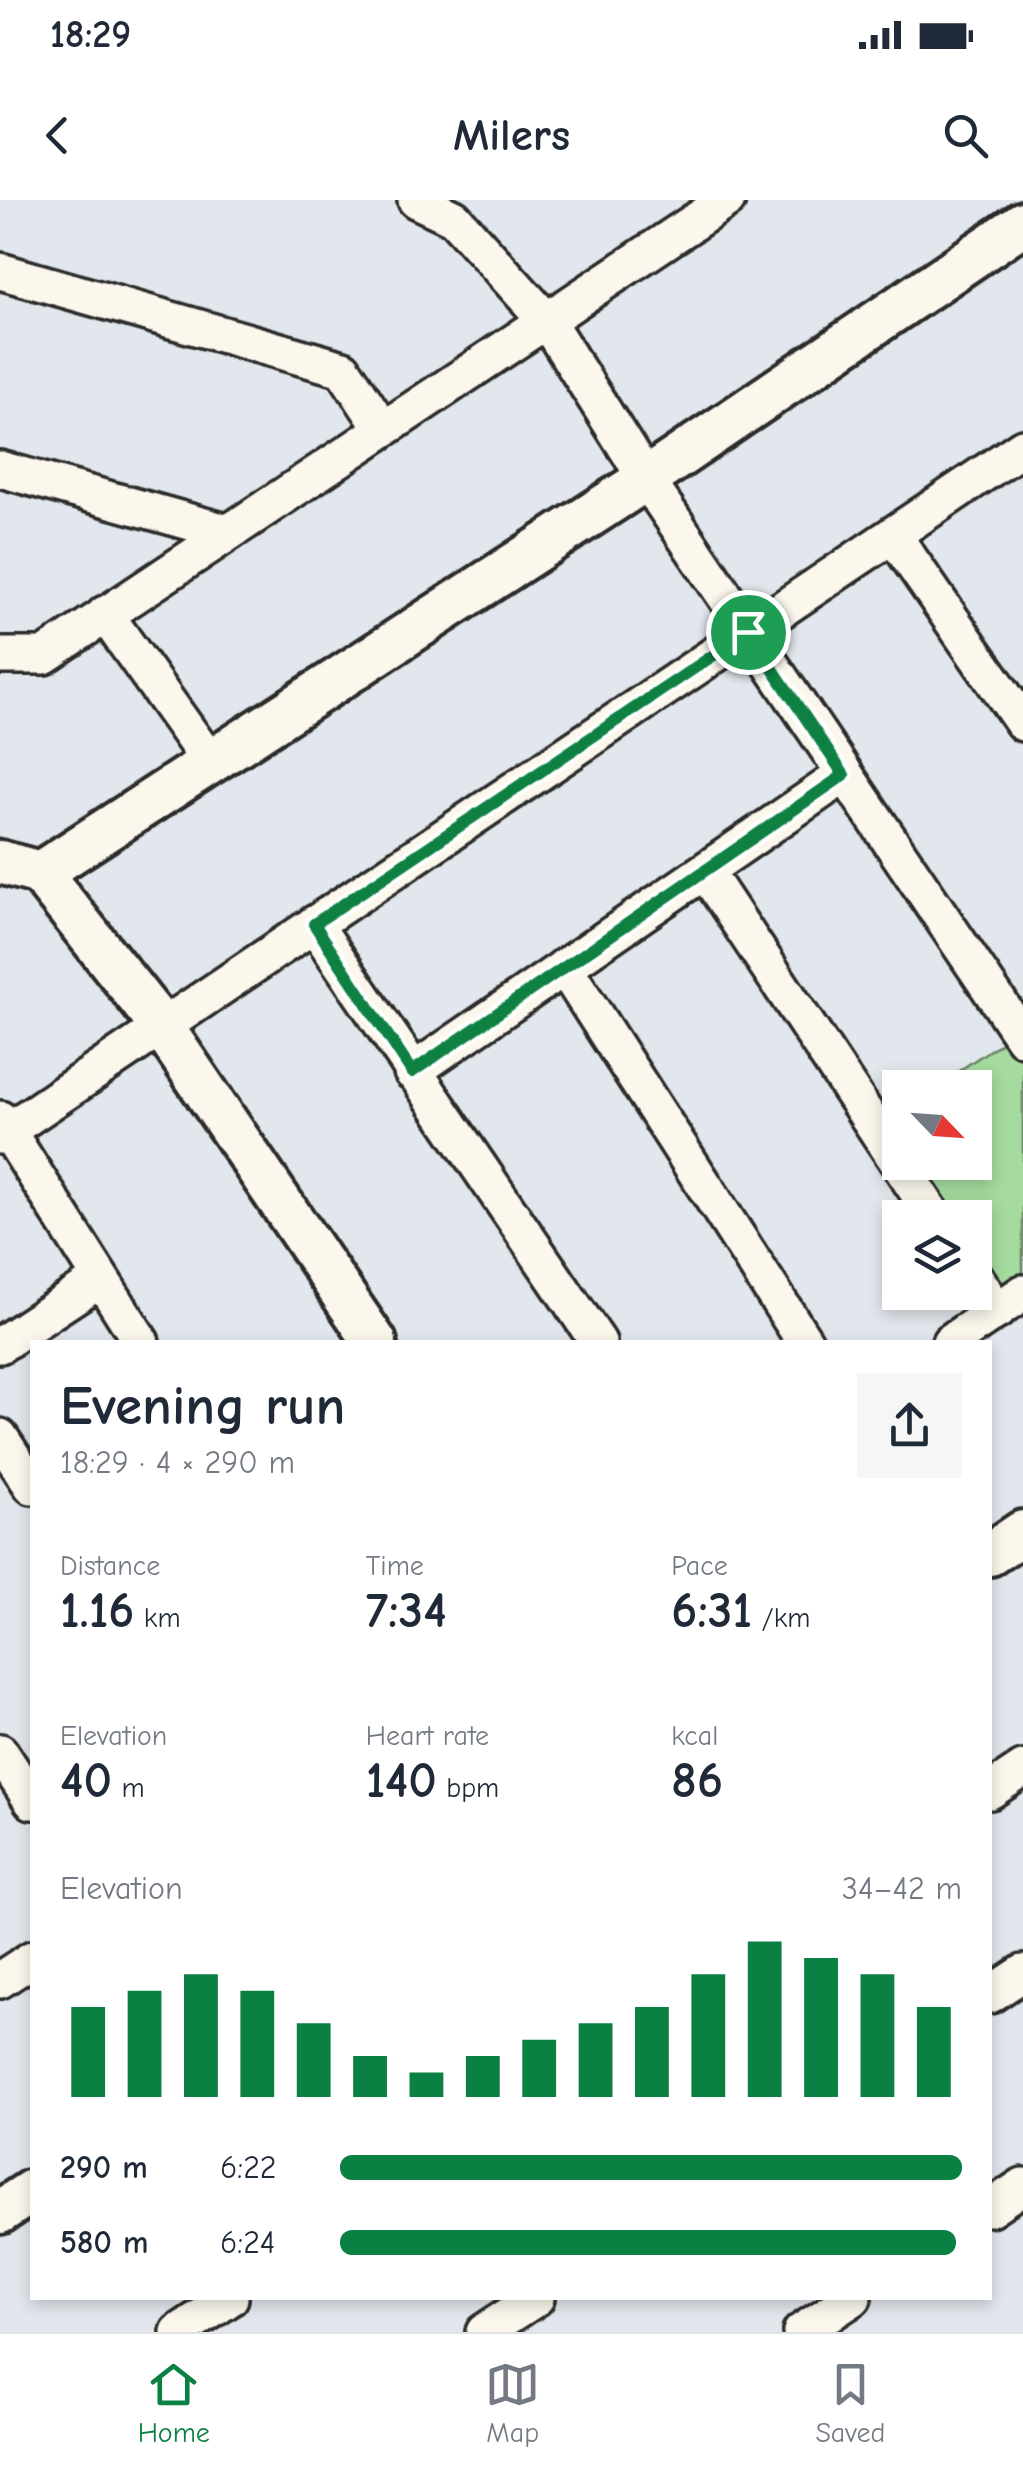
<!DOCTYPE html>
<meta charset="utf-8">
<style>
:root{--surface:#fff;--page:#f6f6f7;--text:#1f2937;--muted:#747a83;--line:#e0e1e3;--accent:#0b8043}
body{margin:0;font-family:"Comic Neue",sans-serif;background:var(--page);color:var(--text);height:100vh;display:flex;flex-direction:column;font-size:38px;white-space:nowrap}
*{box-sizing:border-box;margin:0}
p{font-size:32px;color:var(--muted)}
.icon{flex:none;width:55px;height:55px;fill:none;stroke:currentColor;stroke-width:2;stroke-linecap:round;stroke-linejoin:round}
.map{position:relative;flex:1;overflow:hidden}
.side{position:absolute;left:30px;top:1140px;width:962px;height:960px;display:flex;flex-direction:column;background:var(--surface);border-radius:0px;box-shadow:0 5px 15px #0003}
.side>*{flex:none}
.needle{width:65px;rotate:115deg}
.tools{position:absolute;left:882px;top:870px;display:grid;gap:20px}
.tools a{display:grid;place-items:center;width:110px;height:110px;border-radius:0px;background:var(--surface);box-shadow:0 5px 15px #0003;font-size:50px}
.pin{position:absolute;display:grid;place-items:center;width:85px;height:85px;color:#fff;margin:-42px;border:5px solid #fff;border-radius:50%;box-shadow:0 2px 10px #0007}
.round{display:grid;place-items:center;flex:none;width:105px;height:105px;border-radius:0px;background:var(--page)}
.headline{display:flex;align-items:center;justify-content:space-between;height:170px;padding:0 30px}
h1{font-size:55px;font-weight:800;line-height:75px}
.metrics{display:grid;grid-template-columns:repeat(3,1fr);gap:15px;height:170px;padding:10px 30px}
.metrics div{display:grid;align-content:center}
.metrics b{font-size:50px;font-weight:800}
.metrics small{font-size:28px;font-weight:400}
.metrics p{font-size:28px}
.chart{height:280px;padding:20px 30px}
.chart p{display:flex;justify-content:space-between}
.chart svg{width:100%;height:180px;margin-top:10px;stroke:var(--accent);stroke-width:6}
ul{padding:0 30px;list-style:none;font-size:32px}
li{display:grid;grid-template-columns:160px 120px 1fr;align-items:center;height:75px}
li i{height:25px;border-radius:12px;background:var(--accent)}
.status{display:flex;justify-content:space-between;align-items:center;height:70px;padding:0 50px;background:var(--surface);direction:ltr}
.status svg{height:28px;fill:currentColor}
header{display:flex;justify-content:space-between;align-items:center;height:130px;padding:0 30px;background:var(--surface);font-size:45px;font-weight:800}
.menu{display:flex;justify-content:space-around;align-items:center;height:140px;border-top:2px solid var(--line);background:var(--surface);font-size:28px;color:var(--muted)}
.menu a{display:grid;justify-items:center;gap:5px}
.menu .selected{color:var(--accent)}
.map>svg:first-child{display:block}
</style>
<div class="status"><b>18:29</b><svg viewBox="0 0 49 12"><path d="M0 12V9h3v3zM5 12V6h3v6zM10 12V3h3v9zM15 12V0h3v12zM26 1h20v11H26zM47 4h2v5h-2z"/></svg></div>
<header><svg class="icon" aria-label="back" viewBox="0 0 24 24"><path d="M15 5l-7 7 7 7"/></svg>Milers<svg class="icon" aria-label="search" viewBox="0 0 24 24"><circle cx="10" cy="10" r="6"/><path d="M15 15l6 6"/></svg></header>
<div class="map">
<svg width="1023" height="2132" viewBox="0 0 1023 2132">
<rect width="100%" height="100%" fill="#e2e7ed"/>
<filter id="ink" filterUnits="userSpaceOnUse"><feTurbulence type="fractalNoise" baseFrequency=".01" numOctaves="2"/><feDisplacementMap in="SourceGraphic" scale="20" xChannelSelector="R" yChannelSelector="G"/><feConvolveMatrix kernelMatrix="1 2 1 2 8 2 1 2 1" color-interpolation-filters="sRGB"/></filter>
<g filter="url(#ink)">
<polygon fill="#a5db9e" stroke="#688364" stroke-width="2.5" points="1018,831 1023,838 1023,1093 997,1111 975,1077 975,1018 935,1017 876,928 900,911 900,962 975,962 975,888 935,887"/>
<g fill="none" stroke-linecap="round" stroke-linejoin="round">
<g stroke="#2b2b2b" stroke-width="42">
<g id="minor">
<polyline points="416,0 454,18 546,120 646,279 1023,838"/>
<polyline points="0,71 343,169 382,228"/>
<polyline points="0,269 226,332"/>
<polyline points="893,335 1023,523"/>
<polyline points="105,414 210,562"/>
<polyline points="0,456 44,456 727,0"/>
<polyline points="705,671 935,1018"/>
<polyline points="314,724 598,1142"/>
<polyline points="564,767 805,1142"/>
<polyline points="412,872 844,575"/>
<polyline points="0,919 141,1142"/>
<polyline points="0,936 1023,247"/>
<polyline points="975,1077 997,1111"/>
<polyline points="950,1142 1023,1093"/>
<polyline points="0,1145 100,1079"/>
<polyline points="0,1237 32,1286"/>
<polyline points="0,1552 32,1601"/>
<polyline points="990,1591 1023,1569"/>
<polyline points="0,1780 32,1759"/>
<polyline points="990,1795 1023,1773"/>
<polyline points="990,2008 1023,1986"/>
<polyline points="179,2132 230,2098"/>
<polyline points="484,2132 536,2098"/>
<polyline points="801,2132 853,2098"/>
</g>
</g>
<g stroke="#2b2b2b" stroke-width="50">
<g id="tertiary">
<polyline points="0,662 40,673 162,827 375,1142"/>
<polyline points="40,673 646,279 1023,23"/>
<polyline points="990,1354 1023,1332"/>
<polyline points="0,2012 32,1991"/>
</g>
</g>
<use href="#minor" stroke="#fbf7ec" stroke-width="35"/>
<use href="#tertiary" stroke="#fbf7ec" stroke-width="42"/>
</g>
</g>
<g fill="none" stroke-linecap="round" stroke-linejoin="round" filter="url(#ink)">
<g stroke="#fff" stroke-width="20">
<polygon id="route" points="748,432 844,575 412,872 314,724"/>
</g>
<use href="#route" stroke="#0b8043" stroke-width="12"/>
</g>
</svg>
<div class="tools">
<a><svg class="needle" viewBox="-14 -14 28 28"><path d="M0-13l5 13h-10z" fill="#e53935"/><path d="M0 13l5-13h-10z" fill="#747a83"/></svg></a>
<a><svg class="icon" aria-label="layers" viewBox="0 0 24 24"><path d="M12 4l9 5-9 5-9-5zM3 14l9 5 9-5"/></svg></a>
</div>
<div class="pin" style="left:748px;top:432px;background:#1e9e55"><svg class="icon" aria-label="arrive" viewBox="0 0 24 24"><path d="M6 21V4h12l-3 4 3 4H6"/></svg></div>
<section class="side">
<div class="headline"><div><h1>Evening run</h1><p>18:29 · 4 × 290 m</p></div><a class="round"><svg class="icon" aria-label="share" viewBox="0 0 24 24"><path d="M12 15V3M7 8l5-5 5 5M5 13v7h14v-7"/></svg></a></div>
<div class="metrics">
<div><p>Distance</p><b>1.16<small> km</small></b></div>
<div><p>Time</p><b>7:34</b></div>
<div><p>Pace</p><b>6:31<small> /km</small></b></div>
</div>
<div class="metrics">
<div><p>Elevation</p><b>40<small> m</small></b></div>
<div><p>Heart rate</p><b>140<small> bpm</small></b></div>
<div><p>kcal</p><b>86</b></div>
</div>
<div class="chart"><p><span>Elevation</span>34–42 m</p>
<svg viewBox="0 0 160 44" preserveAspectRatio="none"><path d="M5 44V22M15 44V18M25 44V14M35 44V18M45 44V26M55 44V34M65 44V38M75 44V34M85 44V30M95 44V26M105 44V22M115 44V14M125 44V6M135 44V10M145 44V14M155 44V22"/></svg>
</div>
<ul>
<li><b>290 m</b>6:22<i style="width:100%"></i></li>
<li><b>580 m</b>6:24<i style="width:99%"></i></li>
</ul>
</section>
</div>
<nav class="menu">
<a class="selected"><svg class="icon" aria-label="home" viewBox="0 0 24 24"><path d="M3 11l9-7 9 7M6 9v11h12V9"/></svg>Home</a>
<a><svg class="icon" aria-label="map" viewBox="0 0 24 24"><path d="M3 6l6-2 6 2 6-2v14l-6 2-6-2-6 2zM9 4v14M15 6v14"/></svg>Map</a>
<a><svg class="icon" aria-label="saved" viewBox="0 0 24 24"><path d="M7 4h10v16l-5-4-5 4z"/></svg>Saved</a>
</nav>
